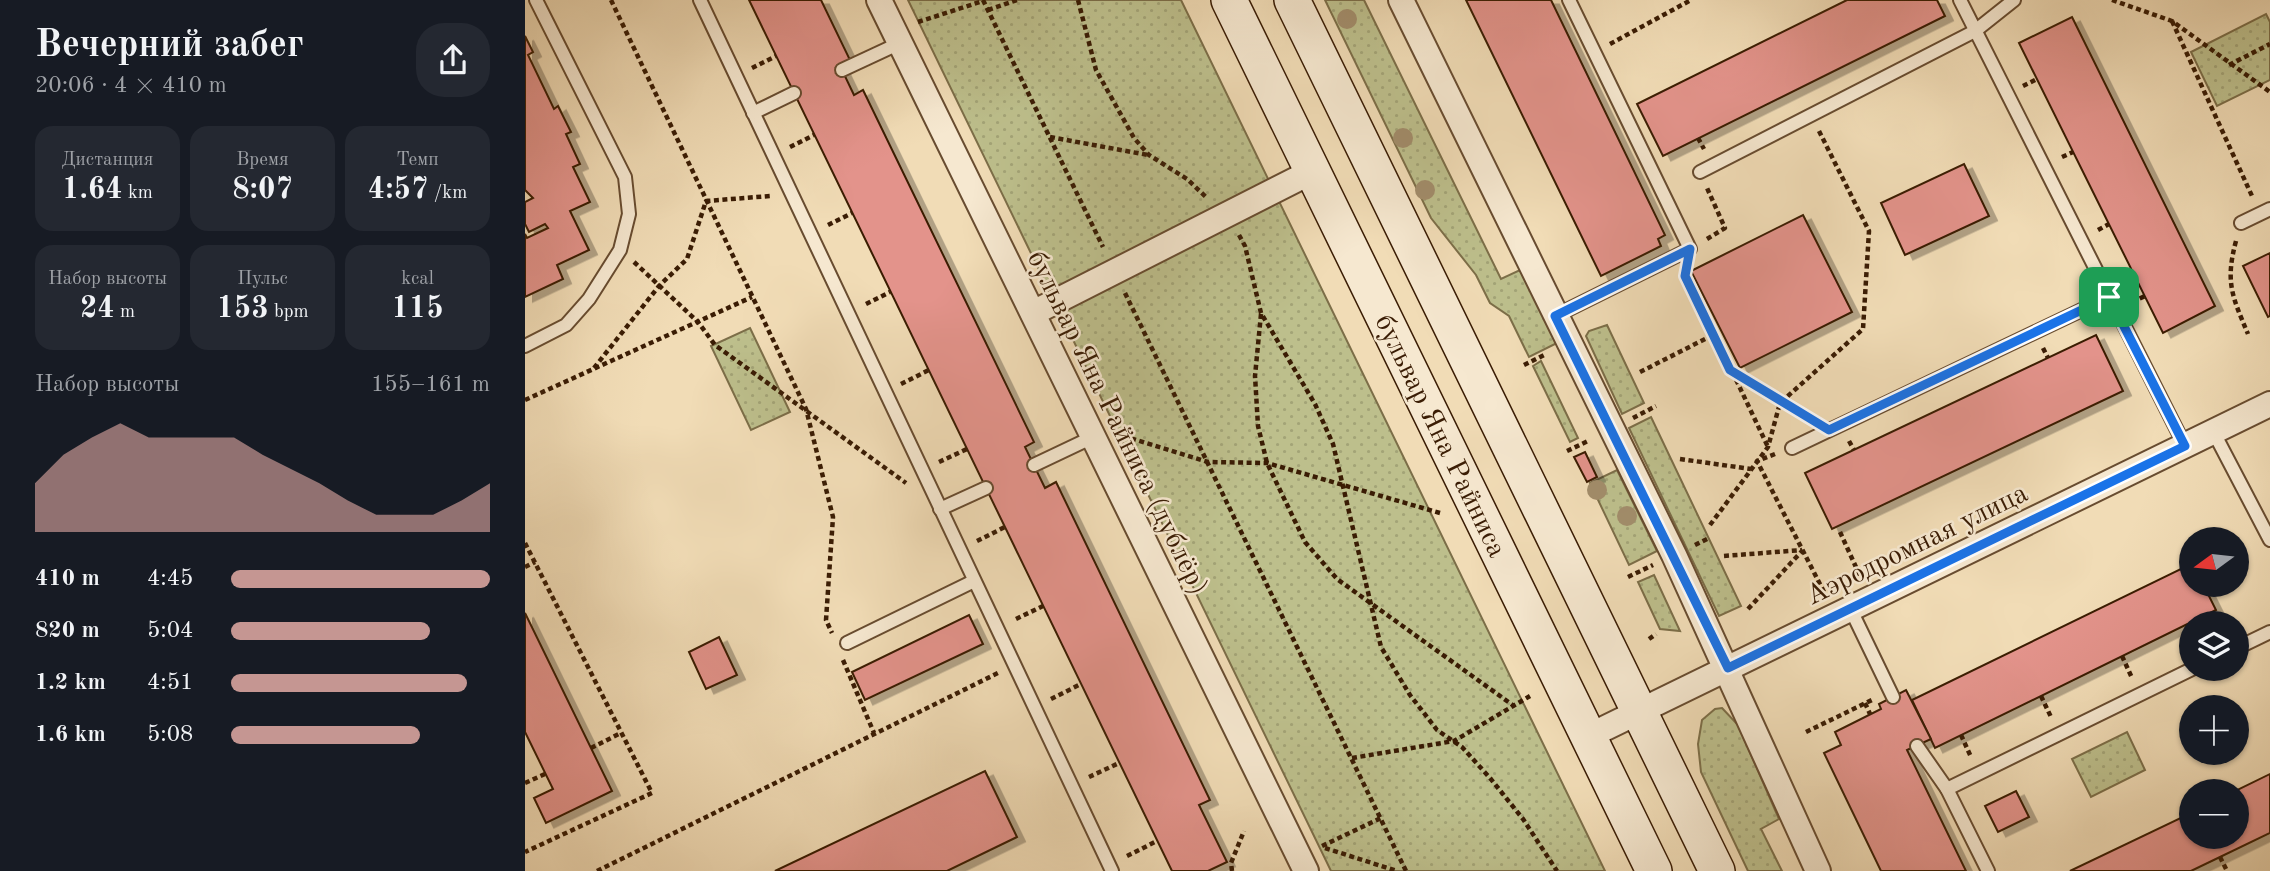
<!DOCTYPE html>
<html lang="ru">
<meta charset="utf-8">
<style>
:root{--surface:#171b24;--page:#242831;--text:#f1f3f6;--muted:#9ea1a6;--accent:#c59692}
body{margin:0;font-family:"Old Standard TT",serif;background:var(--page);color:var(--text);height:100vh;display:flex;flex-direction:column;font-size:26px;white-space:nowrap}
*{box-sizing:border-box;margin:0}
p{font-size:23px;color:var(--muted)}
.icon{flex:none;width:38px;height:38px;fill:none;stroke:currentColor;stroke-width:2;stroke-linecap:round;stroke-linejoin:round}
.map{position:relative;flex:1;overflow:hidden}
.details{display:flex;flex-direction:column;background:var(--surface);width:525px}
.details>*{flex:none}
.needle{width:46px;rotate:255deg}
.buttons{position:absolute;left:1654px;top:527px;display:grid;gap:14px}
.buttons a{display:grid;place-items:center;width:70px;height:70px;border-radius:50%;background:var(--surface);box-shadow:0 2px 5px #0004;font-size:35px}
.pin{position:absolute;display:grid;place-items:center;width:60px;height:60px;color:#fff;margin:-30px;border-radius:14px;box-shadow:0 4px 10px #0006}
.round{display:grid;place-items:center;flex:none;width:74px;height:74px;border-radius:28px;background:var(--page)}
.head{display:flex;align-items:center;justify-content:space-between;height:119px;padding:0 35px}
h1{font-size:38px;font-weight:700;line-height:52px}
.stats{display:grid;grid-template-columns:repeat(3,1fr);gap:10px;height:119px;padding:7px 35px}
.stats div{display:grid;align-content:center;border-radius:18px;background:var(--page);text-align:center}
.stats b{font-size:30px;font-weight:700}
.stats small{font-size:19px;font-weight:400}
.stats p{font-size:19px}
.chart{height:196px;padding:14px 35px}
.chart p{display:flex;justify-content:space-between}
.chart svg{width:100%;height:126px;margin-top:7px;fill:var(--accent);opacity:.7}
ul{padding:0 35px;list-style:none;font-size:23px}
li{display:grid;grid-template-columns:112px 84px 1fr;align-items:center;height:52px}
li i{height:18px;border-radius:9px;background:var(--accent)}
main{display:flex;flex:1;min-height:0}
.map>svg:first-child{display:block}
</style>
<main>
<section class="details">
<div class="head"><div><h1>Вечерний забег</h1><p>20:06 · 4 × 410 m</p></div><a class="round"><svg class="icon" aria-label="share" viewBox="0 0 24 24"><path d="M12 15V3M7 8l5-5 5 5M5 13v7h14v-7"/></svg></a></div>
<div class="stats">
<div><p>Дистанция</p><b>1.64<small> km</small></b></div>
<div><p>Время</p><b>8:07</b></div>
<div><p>Темп</p><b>4:57<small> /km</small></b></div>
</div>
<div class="stats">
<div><p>Набор высоты</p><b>24<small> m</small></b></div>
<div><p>Пульс</p><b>153<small> bpm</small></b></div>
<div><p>kcal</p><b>115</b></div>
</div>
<div class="chart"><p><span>Набор высоты</span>155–161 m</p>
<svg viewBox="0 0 160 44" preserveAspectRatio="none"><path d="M0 44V27L10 17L20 11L30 6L40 11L50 11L60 11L70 11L80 17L90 22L100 27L110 33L120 38L130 38L140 38L150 33L160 27V44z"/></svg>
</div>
<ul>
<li><b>410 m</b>4:45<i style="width:100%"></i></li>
<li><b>820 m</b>5:04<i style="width:77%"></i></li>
<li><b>1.2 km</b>4:51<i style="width:91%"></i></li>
<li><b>1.6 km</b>5:08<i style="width:73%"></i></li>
</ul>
</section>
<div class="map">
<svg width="1745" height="871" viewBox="0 0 1745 871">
<defs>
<pattern id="grass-dots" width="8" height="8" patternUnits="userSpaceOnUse" patternTransform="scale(1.75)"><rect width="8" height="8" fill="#bdbf8c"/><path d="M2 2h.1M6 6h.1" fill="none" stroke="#a3a477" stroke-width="1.8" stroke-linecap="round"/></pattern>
<filter id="shadow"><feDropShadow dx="8" dy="4.5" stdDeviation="0" flood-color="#0004"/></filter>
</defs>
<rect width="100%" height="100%" fill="#f1dcb6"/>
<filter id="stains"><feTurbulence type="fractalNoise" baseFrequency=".00286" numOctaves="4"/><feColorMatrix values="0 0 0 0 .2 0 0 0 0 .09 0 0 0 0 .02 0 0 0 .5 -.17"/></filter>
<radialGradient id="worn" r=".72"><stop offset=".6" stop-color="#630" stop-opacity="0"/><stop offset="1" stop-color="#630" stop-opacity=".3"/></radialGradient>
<g fill="url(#grass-dots)" stroke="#7c6e48" stroke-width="2">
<polygon points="383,0 656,0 1080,871 806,871"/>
<polygon points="800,0 839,0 976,279 995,270 1032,343 1004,357 984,316 965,303 951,275 906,218"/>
<polygon points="1741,14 1745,22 1745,80 1692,106 1666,52"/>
<polygon points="1082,325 1119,403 1097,414 1061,336 1064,331"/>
<polygon points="225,328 265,412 226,430 186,346"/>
<polygon points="1016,361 1053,438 1045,442 1008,366"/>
<polygon points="1126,417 1216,606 1194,616 1104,428"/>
<polygon points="1092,470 1132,551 1104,565 1065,483"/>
<polygon points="1129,575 1155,631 1135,629 1113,582"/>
<polygon points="1197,708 1213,725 1254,819 1236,829 1257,871 1223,871 1176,772 1173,744 1177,720 1190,709"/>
<polygon points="1602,732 1620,770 1566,797 1547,759"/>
</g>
<g fill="#e3938b" stroke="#3a1c04" stroke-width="2" filter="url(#shadow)">
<polygon points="224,0 296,0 325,60 317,70 329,95 338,90 509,442 500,447 520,488 531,482 685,800 674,805 702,862 683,871 647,871"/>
<polygon points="941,0 1026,0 1140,235 1133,239 1136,246 1076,276"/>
<polygon points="1322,0 1412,0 1420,16 1138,156 1112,104"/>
<polygon points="1547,17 1690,306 1638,333 1494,43"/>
<polygon points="0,36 8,52 3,55 29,109 33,106 46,132 41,134 55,164 48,167 65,202 45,211 64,250 32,265 38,279 0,297 0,234 2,238 23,228 20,224 4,232 0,224 0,202 8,198 0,190"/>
<polygon points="1439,164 1464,216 1380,255 1356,203"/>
<polygon points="1278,215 1327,312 1215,368 1166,271"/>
<polygon points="1745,253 1745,316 1743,317 1718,266"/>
<polygon points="1571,335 1598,391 1307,529 1280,473"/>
<polygon points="1060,452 1072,477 1062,482 1049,457"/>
<polygon points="1666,564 1666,584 1678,584 1691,610 1410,748 1387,700"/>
<polygon points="0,613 87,791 21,823 9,798 28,789 0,732"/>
<polygon points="444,615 458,644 340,700 327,672"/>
<polygon points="194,637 212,675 181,689 164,652"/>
<polygon points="1381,690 1406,739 1382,750 1441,871 1356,871 1299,753 1316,745 1310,732 1356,709 1354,704"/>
<polygon points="460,771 492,837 422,871 250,871"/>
<polygon points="1745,774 1745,833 1695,857 1666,871 1545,871 1666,813 1666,836 1712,836 1710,791"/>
<polygon points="1491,791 1504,817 1473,832 1460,806"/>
</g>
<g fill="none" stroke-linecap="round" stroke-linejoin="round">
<g stroke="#684c30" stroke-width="16">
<g id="lane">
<polyline points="175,0 587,871"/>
<polyline points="1435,0 1660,446"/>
<polyline points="317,70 375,43"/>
<polyline points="228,113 269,93"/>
<polyline points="1175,172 1450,31 1489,0"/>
<polyline points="1716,223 1745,209"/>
<polyline points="1030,316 1165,249 1044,0"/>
<polyline points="0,346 41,325 64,299 95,250 104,214 100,177 11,0"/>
<polyline points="1688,431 1745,540"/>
<polyline points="1267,448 1584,297"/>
<polyline points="509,465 568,437"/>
<polyline points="415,509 461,488"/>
<polyline points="1325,608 1368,697"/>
<polyline points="322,643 449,581"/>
<polyline points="1712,648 1745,632"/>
<polyline points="1392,746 1422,789 1463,871"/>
<polyline points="1422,789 1669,668"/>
</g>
</g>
<g stroke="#684c30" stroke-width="28">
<g id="street">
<polyline points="354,0 781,871"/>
<polyline points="876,0 1149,555 1293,871"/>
<polyline points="508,313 788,171"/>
<polyline points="1064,736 1745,404"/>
</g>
</g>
<g stroke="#3a1c04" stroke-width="38">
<g id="secondary">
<polyline points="704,0 1129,871"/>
<polyline points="767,0 1192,871"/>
</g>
</g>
<g stroke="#3a1c04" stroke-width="4.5" stroke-dasharray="5 3.5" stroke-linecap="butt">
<polyline points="86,0 281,409 308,517 301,620 307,633"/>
<polyline points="458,0 578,247"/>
<polyline points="553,0 571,70 609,138 624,155 662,179 681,197"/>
<polyline points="1587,0 1647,21 1745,92"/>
<polyline points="463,10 492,0"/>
<polyline points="1647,21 1727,196"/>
<polyline points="393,22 458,1"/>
<polyline points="1085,44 1166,0"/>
<polyline points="1704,65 1745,44"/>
<polyline points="227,68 251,56"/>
<polyline points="1498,86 1512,79"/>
<polyline points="525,137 623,155"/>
<polyline points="1173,138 1179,149"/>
<polyline points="265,147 289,135"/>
<polyline points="1537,157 1548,152"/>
<polyline points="303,225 327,213"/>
<polyline points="1573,230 1584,224"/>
<polyline points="714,235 720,246 736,313 790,404 808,444 856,647 885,695 912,730 937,747 965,778 998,819 1032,871"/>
<polyline points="1182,239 1200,228 1182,188"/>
<path d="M1711 241C1700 282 1707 296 1723 334"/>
<polyline points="109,262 173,322 190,345 381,483"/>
<polyline points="1160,272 1243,447"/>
<polyline points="600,293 881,871"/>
<polyline points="1607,302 1620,296"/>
<polyline points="341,304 365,292"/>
<polyline points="736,314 730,376 733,426 742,463 780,542 812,579 989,706"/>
<polyline points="1518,348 1523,358"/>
<polyline points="999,365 1021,354"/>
<polyline points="69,368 134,286 162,259 181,201 245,196"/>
<polyline points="1206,371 1281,419"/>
<polyline points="1115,372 1188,335"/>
<polyline points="376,384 404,370"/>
<polyline points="0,400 227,297"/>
<polyline points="1108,418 1131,406"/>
<polyline points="598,436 683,462 742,463 915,513"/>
<polyline points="1324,441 1329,450"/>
<polyline points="1042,451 1063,441"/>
<polyline points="1250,454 1232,461 1299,592"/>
<polyline points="1155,459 1226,469"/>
<polyline points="414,462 442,449"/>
<polyline points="1185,525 1243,447 1255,403 1338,329 1344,231 1294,131"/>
<polyline points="1315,532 1335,576"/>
<polyline points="452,541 480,527"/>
<polyline points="0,543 127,793 0,852"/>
<polyline points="1170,545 1184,538"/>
<polyline points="1199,556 1277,550"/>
<polyline points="0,567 10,562"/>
<polyline points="1103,577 1128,565"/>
<polyline points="1223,609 1278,550"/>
<polyline points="491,619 518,606"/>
<polyline points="1124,639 1131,634"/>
<polyline points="1597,656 1607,678"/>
<polyline points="318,660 349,733"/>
<polyline points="1516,696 1526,717"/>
<polyline points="526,699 556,684"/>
<polyline points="1340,703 1345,714"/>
<polyline points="1281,732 1349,699"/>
<polyline points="1436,735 1446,757"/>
<polyline points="66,748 96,733"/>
<polyline points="827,758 929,741 1005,696"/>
<polyline points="564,777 594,763"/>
<polyline points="0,783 20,774"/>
<polyline points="797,846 856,818"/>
<polyline points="800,848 872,871"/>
<polyline points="602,856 632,841"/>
<polyline points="1695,857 1702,871"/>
<polyline points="72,871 473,673"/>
<polyline points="707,871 706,863 719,831"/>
</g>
<use href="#lane" stroke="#f6e8d0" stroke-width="12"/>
<use href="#street" stroke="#f6e8d0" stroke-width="24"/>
<use href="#secondary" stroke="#f6e8d0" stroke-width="35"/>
</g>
<g fill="#a28d6b">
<circle cx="822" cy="19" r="10"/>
<circle cx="878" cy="138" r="10"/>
<circle cx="900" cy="190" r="10"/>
<circle cx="1072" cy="490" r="10"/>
<circle cx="1102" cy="516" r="10"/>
</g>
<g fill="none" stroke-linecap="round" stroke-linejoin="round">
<g stroke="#fff" stroke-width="14">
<polygon id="route" points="1165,249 1160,276 1205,370 1304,430 1584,297 1660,446 1203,668 1030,316"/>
</g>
<use href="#route" stroke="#1a73e8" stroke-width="9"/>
</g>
<g text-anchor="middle" stroke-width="5" stroke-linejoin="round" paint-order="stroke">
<g font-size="28" fill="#3a1c04" stroke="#f6e8d0">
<text transform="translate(594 422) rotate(64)" y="10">бульвар Яна Райниса (дублёр)</text>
<text transform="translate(917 435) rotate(64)" y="10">бульвар Яна Райниса</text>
<text transform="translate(1391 543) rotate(-26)" y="10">Аэродромная улица</text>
</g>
</g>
<rect width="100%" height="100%" filter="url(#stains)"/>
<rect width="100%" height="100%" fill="url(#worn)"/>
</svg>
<div class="buttons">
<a><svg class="needle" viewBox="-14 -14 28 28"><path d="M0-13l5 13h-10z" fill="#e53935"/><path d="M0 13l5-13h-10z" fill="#9ea1a6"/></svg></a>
<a><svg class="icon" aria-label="layers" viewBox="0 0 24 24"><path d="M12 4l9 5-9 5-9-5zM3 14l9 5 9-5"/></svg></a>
<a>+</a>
<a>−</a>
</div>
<div class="pin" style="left:1584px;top:297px;background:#1e9e55"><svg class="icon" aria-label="arrive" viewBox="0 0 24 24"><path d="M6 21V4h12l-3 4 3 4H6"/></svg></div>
</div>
</main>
